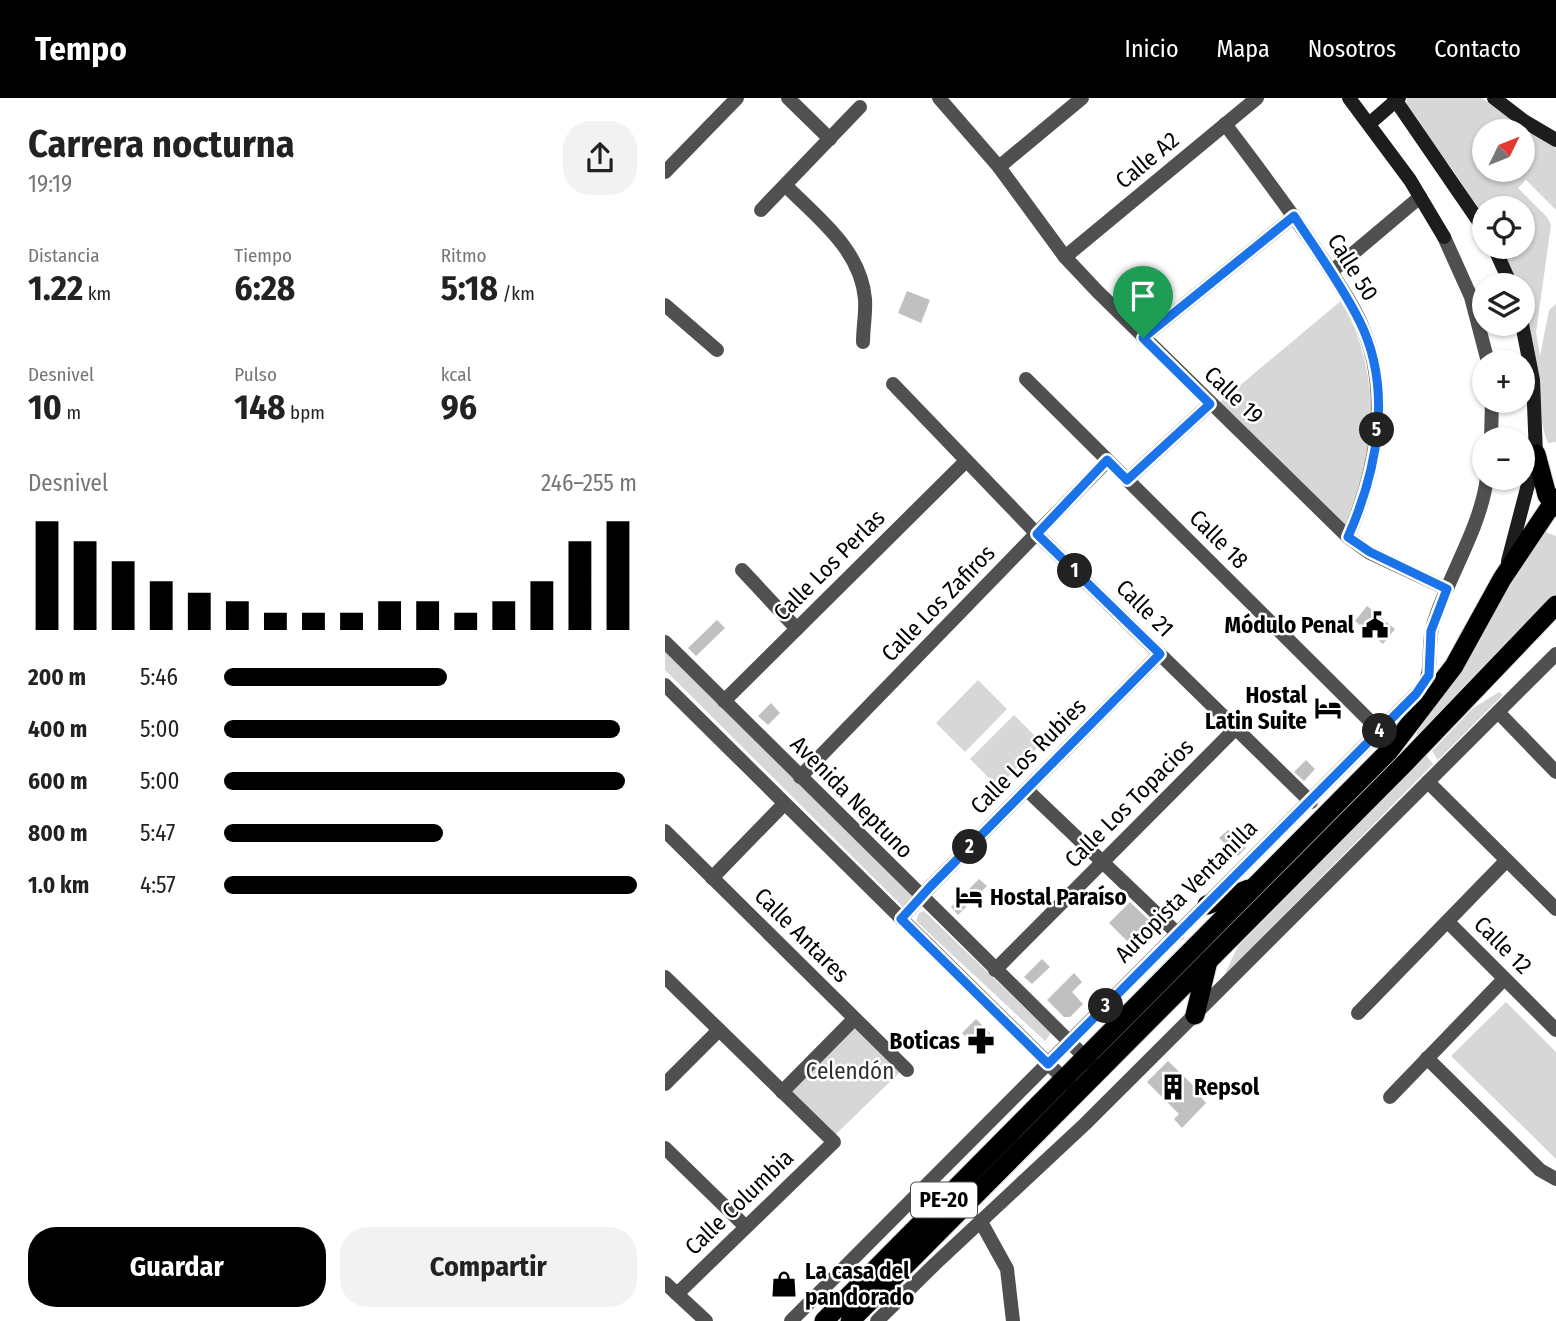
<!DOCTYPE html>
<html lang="es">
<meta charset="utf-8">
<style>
:root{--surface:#fff;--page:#f2f2f2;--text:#222;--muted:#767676;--accent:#000}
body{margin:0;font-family:"Fira Sans Condensed",sans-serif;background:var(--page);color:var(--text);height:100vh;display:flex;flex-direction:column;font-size:26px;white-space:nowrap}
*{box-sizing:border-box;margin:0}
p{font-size:23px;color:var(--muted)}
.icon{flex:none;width:38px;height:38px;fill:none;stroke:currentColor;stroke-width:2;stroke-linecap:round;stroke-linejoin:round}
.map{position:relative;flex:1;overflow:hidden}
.sheet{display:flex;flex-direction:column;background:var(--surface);width:665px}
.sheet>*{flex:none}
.needle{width:46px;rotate:47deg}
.tools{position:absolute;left:807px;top:21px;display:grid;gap:14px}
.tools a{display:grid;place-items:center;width:63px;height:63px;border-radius:50%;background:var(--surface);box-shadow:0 2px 5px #0004;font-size:35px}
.pin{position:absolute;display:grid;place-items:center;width:60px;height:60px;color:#fff;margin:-72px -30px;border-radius:50% 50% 50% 0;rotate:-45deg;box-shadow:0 0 7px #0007}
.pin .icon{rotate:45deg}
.km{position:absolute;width:35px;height:35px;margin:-18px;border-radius:50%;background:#222;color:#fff;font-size:19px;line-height:35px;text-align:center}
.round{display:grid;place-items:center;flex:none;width:74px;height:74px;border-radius:28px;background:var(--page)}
.overview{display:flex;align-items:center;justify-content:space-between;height:119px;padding:0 28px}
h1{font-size:38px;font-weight:700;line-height:52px}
.metrics{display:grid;grid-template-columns:repeat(3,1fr);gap:10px;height:119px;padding:7px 28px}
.metrics div{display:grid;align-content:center}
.metrics b{font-size:35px;font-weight:700}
.metrics small{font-size:19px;font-weight:400}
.metrics p{font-size:19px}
.chart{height:196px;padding:14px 28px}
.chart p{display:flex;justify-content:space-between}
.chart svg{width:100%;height:126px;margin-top:7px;stroke:var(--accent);stroke-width:6}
.primary-button{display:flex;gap:14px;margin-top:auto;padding:14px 28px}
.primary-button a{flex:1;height:80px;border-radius:28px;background:var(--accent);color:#fff;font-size:28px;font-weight:700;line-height:80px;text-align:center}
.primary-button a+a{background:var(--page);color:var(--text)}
ul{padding:0 28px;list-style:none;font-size:23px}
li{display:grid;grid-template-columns:112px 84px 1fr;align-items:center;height:52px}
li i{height:18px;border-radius:9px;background:var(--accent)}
header{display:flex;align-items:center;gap:42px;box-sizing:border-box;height:98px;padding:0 35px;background:var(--accent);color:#fff}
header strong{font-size:33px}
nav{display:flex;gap:38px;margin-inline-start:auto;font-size:24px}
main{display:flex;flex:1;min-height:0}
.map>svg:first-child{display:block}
</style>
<header>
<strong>Tempo</strong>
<nav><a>Inicio</a><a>Mapa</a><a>Nosotros</a><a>Contacto</a></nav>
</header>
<main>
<section class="sheet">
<div class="overview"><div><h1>Carrera nocturna</h1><p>19:19</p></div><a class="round"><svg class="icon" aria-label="share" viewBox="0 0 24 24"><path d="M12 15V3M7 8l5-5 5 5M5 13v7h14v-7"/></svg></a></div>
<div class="metrics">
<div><p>Distancia</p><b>1.22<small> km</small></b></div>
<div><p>Tiempo</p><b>6:28</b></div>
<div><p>Ritmo</p><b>5:18<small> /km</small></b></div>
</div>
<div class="metrics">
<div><p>Desnivel</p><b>10<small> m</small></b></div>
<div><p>Pulso</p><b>148<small> bpm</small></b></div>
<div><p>kcal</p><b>96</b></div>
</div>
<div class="chart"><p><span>Desnivel</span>246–255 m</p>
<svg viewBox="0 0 160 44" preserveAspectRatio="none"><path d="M5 44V6M15 44V13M25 44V20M35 44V27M45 44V31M55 44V34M65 44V38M75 44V38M85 44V38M95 44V34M105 44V34M115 44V38M125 44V34M135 44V27M145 44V13M155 44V6"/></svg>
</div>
<ul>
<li><b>200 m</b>5:46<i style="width:54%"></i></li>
<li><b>400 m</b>5:00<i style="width:96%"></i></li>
<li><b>600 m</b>5:00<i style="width:97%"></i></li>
<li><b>800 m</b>5:47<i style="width:53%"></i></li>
<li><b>1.0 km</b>4:57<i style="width:100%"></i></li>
</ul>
<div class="primary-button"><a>Guardar</a><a>Compartir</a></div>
</section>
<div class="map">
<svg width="891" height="1223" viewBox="0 0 891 1223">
<rect width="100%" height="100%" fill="#fff"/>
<g fill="#d7d7d7" fill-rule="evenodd">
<path d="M742 0H817L858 31 891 50V112L861 82 853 90 882 119 886 127 871 235 875 258 884 212 891 206V344L883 345C872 318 874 286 869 258 865 233 858 212 858 187H851L836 149H858V110H819V120L790 75 741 9ZM819 33H858V72H819Z"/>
<path d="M677 202C706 257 714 320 699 380 694 397 686 414 680 431L554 305Z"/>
<path d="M880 434 891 438V499L755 639 751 636C796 570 835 500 880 434Z"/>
<polygon points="0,552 247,798 247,802 239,810 0,572"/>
<polygon points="313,582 342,611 300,654 271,625"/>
<polygon points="834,594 838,597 773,662 767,653 807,611"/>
<polygon points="349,617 377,645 333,689 305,661"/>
<polygon points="761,657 768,666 559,878 573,848"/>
<polygon points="259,813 386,935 380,943 251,823 254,815"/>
<polygon points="841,904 891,954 891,1061 786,958"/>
<polygon points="185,922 236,973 169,1038 120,989"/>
</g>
<g fill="#c0c0c0">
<polygon points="242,193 265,202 256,225 233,215"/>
<polygon points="702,508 730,531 718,546 690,523"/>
<polygon points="52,522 60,530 31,558 23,550"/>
<polygon points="106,605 115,615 103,627 93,618"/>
<polygon points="641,662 650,671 639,683 629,674"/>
<polygon points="563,732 581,750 573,758 554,740"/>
<polygon points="314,781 322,788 293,817 286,809"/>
<polygon points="465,804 494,832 472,853 444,825"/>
<polygon points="377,861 385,869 367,886 359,879"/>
<polygon points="409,875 417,884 407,894 418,906 405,919 399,919 382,902"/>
<polygon points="311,921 330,940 316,954 297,935"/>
<polygon points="503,963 535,994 534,997 541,1005 517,1030 509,1021 514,1016 482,984"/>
</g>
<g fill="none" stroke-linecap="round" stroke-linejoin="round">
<g stroke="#dbdbdb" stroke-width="21">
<g id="trunk">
<polyline points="871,356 882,397 891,409"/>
<polyline points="542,807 584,791"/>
<polyline points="530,917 543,863"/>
<polyline points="159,1223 724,653 789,568 837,481 891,400"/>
<polyline points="185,1223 739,666 891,507"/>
</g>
</g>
<g stroke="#505050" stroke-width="14">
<polyline points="123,0 165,41"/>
<polyline points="274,0 334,69 400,159 432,193 683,439 705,455 782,491"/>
<path d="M560 26C593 70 627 114 657 160 670 180 685 201 695 223 727 293 712 372 683 439"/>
<polyline points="334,69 417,0"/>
<polyline points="0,74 72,0"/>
<path d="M121 88C153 120 196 152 200 201 201 215 198 230 198 244"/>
<polyline points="96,112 195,9"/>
<polyline points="400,159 592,0"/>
<polyline points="666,174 755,99"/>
<polyline points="0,207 52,252"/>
<polyline points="478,240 629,118"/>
<polyline points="361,281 715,633"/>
<polyline points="228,286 372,436 646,704"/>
<polyline points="462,382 545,306"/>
<polyline points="77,472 132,531"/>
<polyline points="59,603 301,363"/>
<polyline points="833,614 891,674"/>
<polyline points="135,679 442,363"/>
<polyline points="763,684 891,811"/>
<polyline points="362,692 513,836"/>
<polyline points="0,733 242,972"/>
<polyline points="47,780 119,706"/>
<polyline points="236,821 265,789 495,556"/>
<polyline points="783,824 891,932"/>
<polyline points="330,872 571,630"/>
<polyline points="0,879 169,1044 12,1196"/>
<polyline points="693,915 841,763"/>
<polyline points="762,960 875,1072 891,1081"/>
<polyline points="0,986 54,932"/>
<polyline points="117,994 189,921"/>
<polyline points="725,999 839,881"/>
<polyline points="0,1050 80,1128"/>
<polyline points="316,1124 342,1171 348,1223"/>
<polyline points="0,1185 41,1223"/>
</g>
<g stroke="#505050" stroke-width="14">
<polyline points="779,139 806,199 823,264"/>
<polyline points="826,341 827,303"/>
<polyline points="0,544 427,966"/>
<polyline points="0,587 405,987"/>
<path d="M126 1223 757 590C770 570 761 549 768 527 783 478 815 432 822 380"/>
<polyline points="212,1223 270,1166 420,1026 891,556"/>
</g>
<g stroke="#1d1d1d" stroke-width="14">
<polyline points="684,0 745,82 779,139"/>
<polyline points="729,0 819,131"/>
<polyline points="829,0 859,23 891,42"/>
<polyline points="704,26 734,0"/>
<polyline points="829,149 846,187"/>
<polyline points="843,463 871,356 868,282 857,226"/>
</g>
<use href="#trunk" stroke="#000" stroke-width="19"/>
</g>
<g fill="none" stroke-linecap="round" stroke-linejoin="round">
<g stroke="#fff" stroke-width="14">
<path id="route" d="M629 118C651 152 676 186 694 222 729 291 712 373 683 439L705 454 782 491 766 533 764 577 751 596 383 966 236 821 265 789 495 556 372 436 442 362 462 382 545 306 478 240Z"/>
</g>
<use href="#route" stroke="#1a73e8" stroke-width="9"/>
</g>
<defs>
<g id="civic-bare" transform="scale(2.1)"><path d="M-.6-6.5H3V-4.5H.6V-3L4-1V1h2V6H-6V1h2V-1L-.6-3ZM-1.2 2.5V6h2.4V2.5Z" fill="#000" stroke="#fff" stroke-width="2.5" paint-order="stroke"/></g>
<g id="hotel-bare" transform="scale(2.1)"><path d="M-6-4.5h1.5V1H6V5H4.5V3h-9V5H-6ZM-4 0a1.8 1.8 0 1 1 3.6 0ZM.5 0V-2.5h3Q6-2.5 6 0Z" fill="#000" stroke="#fff" stroke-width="2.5" paint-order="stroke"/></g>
<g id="pharmacy-bare" transform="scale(2.1)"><path d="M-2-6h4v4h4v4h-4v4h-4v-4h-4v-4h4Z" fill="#000" stroke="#fff" stroke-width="2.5" paint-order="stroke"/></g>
<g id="building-bare" transform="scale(2.1)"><path d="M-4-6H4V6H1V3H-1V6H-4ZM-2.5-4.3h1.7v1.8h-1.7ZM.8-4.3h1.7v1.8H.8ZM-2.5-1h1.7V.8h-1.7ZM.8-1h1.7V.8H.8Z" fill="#000" stroke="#fff" stroke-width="2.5" paint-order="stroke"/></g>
<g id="shop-bare" transform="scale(2.1)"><path d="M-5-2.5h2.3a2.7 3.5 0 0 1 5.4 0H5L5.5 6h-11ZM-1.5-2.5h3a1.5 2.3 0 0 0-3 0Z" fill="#000" stroke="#fff" stroke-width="2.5" paint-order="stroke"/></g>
</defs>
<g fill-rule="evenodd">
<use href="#civic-bare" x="710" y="527"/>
<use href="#hotel-bare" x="663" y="610"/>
<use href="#hotel-bare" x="304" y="799"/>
<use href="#pharmacy-bare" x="316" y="943"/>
<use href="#building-bare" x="508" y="989"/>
<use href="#shop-bare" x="119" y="1186"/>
</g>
<g text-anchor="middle" stroke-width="5" stroke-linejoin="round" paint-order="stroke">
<rect fill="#fff" stroke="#4c4c4c" stroke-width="2" x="246" y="1084.5" width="66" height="35" rx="5"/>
<g font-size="21" font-weight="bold" fill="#000">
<text x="279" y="1109">PE-20</text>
</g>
<g font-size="23" fill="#000" stroke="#fff">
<text transform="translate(482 62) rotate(-40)" y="8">Calle A2</text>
<text transform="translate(688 169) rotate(58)" y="8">Calle 50</text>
<text transform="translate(569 297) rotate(44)" y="8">Calle 19</text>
<text transform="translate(554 441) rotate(45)" y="8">Calle 18</text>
<text transform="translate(164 467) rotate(-45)" y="8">Calle Los Perlas</text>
<text transform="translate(273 505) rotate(-46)" y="8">Calle Los Zafiros</text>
<text transform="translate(480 510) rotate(45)" y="8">Calle 21</text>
<text transform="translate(363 658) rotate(-45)" y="8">Calle Los Rubies</text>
<text transform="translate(187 699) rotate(45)" y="8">Avenida Neptuno</text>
<text transform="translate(464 705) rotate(-45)" y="8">Calle Los Topacios</text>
<text transform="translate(521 793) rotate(-45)" y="8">Autopista Ventanilla</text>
<text transform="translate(137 837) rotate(45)" y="8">Calle Antares</text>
<text transform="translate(838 847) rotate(45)" y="8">Calle 12</text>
<text transform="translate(74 1104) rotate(-44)" y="8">Calle Columbia</text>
</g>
<g font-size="23" font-weight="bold" fill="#000" stroke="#fff" text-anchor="end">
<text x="689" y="535">Módulo Penal</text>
<text x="642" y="605">Hostal<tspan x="642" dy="26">Latin Suite</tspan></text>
<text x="325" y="807" text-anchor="start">Hostal Paraíso</text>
<text x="295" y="951">Boticas</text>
<text x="529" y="997" text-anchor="start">Repsol</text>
<text x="140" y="1181" text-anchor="start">La casa del<tspan x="140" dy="26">pan dorado</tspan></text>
</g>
<g font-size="23" fill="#2e2e2e" stroke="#fff">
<text x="185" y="981">Celendón</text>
</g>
</g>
</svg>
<div class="tools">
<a><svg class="needle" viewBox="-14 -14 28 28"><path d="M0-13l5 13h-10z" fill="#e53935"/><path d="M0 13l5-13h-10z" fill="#767676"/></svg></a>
<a><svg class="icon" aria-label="locate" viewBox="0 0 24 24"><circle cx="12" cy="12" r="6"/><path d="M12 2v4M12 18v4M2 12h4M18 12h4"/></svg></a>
<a><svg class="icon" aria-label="layers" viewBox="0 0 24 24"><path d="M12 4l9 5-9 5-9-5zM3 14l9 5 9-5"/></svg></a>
<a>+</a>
<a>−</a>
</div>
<div class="pin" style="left:478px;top:240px;background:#1e9e55"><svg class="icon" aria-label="arrive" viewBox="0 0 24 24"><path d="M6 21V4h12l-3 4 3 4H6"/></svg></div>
<b class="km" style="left:410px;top:473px">1</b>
<b class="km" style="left:305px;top:749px">2</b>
<b class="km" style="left:441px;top:908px">3</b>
<b class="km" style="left:715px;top:633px">4</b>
<b class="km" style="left:712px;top:332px">5</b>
</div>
</main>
